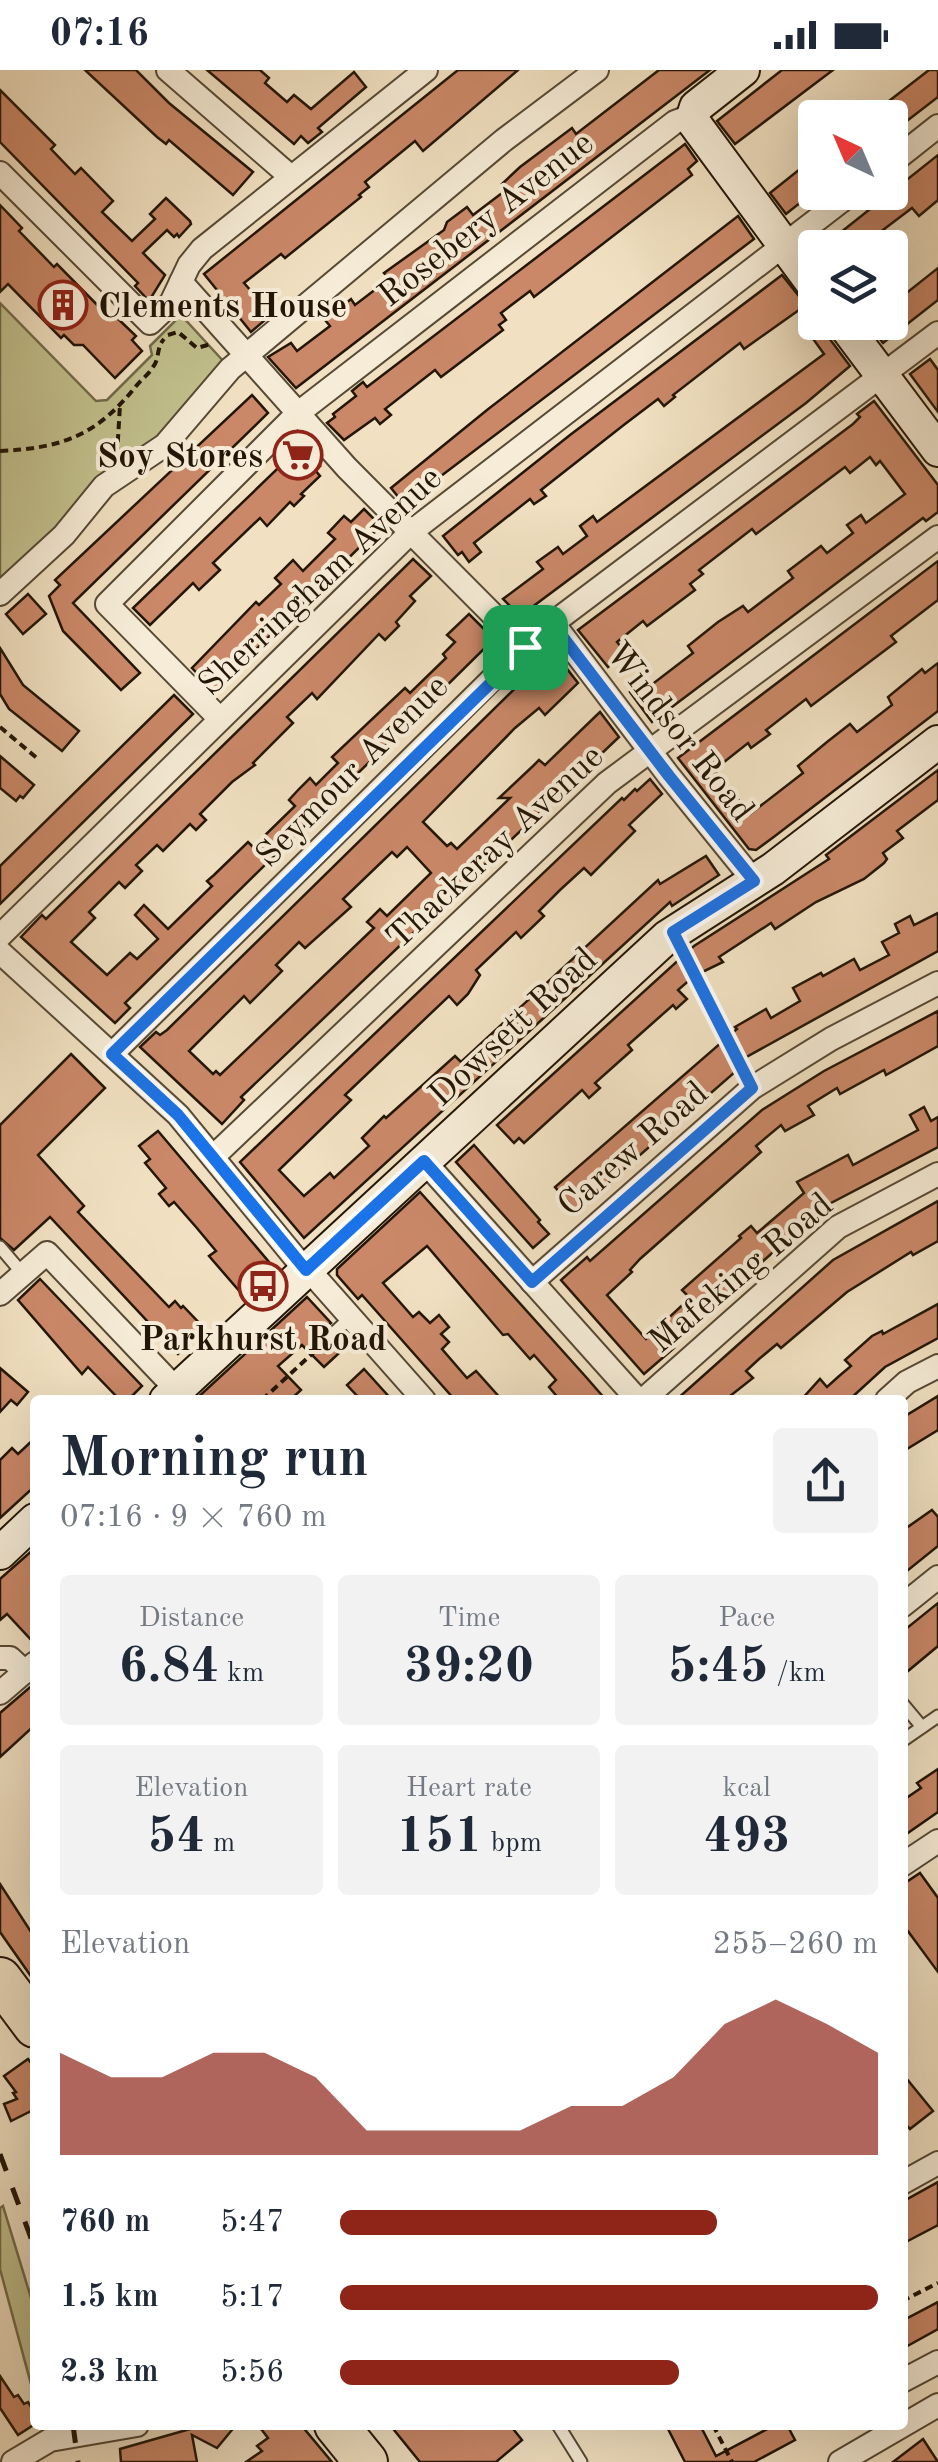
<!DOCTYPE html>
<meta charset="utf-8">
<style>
:root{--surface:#fff;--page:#f2f2f3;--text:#1f2937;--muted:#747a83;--accent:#8f2418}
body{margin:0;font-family:"Old Standard TT",serif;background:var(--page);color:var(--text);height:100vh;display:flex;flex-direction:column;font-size:38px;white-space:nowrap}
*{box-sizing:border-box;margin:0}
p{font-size:32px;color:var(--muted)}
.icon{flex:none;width:55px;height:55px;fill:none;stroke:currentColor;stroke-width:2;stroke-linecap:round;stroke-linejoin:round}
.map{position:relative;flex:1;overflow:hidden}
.side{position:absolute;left:30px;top:1325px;width:878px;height:1035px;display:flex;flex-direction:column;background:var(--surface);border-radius:10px;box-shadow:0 10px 40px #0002}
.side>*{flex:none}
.needle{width:65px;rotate:316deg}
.fabs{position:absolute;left:798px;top:30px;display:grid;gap:20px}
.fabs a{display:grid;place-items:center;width:110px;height:110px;border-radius:10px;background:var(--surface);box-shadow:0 10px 40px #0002;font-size:50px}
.pin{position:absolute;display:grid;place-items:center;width:85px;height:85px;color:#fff;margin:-42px;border-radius:20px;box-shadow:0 5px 15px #0006}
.round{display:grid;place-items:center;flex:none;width:105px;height:105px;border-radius:10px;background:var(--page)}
.overview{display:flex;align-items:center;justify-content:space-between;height:170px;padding:0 30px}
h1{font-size:55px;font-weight:800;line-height:75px}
.stats{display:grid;grid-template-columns:repeat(3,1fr);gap:15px;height:170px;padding:10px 30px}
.stats div{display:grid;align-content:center;border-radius:10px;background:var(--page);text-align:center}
.stats b{font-size:50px;font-weight:800}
.stats small{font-size:28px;font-weight:400}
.stats p{font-size:28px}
.chart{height:280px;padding:20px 30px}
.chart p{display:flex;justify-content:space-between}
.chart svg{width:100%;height:180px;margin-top:10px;fill:var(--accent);opacity:.7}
ul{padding:0 30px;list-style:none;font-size:32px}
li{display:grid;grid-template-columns:160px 120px 1fr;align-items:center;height:75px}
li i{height:25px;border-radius:12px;background:var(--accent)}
.status{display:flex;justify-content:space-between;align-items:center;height:70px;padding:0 50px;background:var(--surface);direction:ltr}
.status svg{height:28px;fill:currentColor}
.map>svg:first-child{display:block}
</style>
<div class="status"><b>07:16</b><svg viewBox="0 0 49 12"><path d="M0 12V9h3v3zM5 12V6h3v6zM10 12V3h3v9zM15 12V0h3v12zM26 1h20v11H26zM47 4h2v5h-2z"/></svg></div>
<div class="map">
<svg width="938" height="2392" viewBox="0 0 938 2392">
<rect width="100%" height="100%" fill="#f1e1c2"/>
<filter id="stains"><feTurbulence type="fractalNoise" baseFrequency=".002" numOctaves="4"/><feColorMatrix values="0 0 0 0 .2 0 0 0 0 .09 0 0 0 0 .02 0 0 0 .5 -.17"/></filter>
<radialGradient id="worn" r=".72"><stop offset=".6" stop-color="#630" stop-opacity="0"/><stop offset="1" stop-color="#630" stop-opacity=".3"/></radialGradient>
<g fill="#c2c18e" stroke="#726c4a" stroke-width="2.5">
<polygon points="0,233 96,331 107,330 152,285 150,276 181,245 225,293 158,370 76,437 0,515"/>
<polygon points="3,2136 35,2241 35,2329 0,2199 0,2138"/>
</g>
<g fill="#ca8868" stroke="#231606" stroke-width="2.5" fill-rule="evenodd">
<polygon points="85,0 136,0 169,33 253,102 233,125 169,70 166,74 157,67"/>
<polygon points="207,0 260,0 269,8 265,13 287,32 294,25 311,39 354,2 366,17 318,58 322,62 308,73 301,66 294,74"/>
<polygon points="458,0 518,0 423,81 415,71 365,112 369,117 359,125 361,127 285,188 281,184 244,213 272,244 251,262 204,204"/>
<polygon points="659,0 710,0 296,318 268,287 291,273 297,281 330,256 325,250 351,229 355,235 389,209 384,203 444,160 447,152 467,137 473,145 506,120 502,114 520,97 572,58 576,64"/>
<polygon points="782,0 833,0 735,74 717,51"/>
<polygon points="929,0 938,0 938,27 890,64 890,48 867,48"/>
<polygon points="0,20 55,75 51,79 75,104 81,98 113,131 102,142 132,171 155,149 150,144 166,128 190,151 191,154 179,167 177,164 174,167 167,160 143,183 165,205 149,231 135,216 138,213 0,72"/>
<polygon points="685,74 697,91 688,99 692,105 534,227 530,221 501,243 506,250 499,255 503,260 441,307 435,300 385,339 391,345 380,354 375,348 344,370 327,353 335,347 333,344 356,326 352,321 358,316 363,312 367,317"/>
<polygon points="938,85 938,130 919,146 912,138 875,166 884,178 821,178"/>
<polygon points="815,87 815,121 786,144 770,123"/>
<polygon points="0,135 22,158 19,161 54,197 57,194 110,248 114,245 136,266 132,270 142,281 115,308 83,275 74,275 64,265 61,268 8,214 0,222"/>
<polygon points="738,146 754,169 404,434 391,418 487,340"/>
<polygon points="938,198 938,230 883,273 867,252 890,252 890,236"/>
<polygon points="782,205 806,235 744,279 740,273 673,325 675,327 664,336 658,329 625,354 541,420 546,426 534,434 530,429 474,473 481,482 469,492 462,482 458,485 443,466 570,365"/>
<polygon points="801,252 822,252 826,264 850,296 806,333 520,546 503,529 543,499 537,492 558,477 563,484 587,466 580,456 593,446 597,452 824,284"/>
<polygon points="930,289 938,300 938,342 910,304"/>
<polygon points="252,325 268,343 73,533 140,603 121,620 63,561 49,526 60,515 55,510"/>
<polygon points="874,331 938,415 938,442 926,451 923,448 652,652 630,622 646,610 650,616 693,583 688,576 718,552 743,536 748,542 793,508 788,501 821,476 827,483 853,463 847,455 861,445 866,453 905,424 880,391 876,395 870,387 850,403 845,397 756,464 752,459 699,500 703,504 690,514 695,520 647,556 643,551 617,572 626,583 608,597 578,560 853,354 860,347 857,344"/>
<polygon points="301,376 320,396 315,400 320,406 301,424 304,426 294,436 290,432 267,456 260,448 213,493 220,500 199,520 193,513 150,555 133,538"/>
<polygon points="364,439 381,456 214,621 192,598 256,532 259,535 281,514 275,508 293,490 303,501 335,469 328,463 344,446 351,452"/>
<polygon points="413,489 431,506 410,526 415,531 396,552 399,556 385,570 379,564 317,629 312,623 287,647 293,653 253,693 255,695 232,712 200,744 206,750 196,760 190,754 163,781 157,775 136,795 142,801 125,818 119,812 89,842 95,848 71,872 107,905 130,883 137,889 158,869 135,845 144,835 168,859 212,816 207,811 214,805 248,772 253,777 295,736 289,730 299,719 310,708 316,715 338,693 332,687 405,618 410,623 446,588 443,584 455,572 447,565 469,544 494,569 125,933 130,938 115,953 21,867 42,845 46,849"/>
<polygon points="938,491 938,530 891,566 896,572 811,636 806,629 766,660 770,664 751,678 748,673 714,700 750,744 803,703 798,696 827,672 850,654 857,662 892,635 888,627 922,599 925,603 938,593 938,641 775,766 756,780 749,779 678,688"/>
<polygon points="28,524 46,544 23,564 6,544"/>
<polygon points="0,578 23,615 79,661 62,681 9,639 0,624"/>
<path d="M553 581 578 613 545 645 539 638 515 658 423 752 447 776 451 773 457 779 510 728H499L533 696 539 690 545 695 600 642 619 667 241 1027 244 1030 222 1054 140 977 156 962 160 965 167 960ZM407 777 431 803 387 846 380 839 367 852 374 858 220 1005 216 1001 213 1004 189 981 244 926 250 933 282 901 276 895 299 872 305 878 351 837 343 829 392 782 397 787Z"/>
<polygon points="174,625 193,644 0,834 0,796"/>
<polygon points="0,686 34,715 23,728 20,726 16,731 0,718"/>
<polygon points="938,700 938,730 897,761 903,768 883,783 887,789 884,793 864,809 816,832 775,859 771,853 719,887 723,892 694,906 678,920 687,929 676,939 673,935 628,975 632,980 595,1013 600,1018 589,1028 582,1020 524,1073 519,1068 514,1073 497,1055 694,876 829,789 826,785"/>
<polygon points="650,709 662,724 629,755 635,761 591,805 584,798 560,820 539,841 544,846 521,868 516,862 476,900 480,905 468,924 457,935 449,926 345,1025 351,1030 279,1100 304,1126 330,1103 334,1108 369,1076 362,1068 384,1046 386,1048 455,986 461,992 658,810 660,814 706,786 719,805 672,836 670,832 304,1168 240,1092 622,728 624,730 635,719 637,721"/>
<polygon points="938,843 938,881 732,995 735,1002 576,1141 555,1117 737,959 735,957 766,939 771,948 800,931 793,918 821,903 823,906 854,889 860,900 889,885 882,872 899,863 895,854 910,846 914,855"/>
<polygon points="938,941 938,976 886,1005 884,1000 840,1024 837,1018 808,1036 814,1045 785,1061 781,1055 756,1076 761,1082 640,1189 630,1200 632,1202 607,1225 646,1269 690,1228 682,1220 741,1168 739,1166 751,1156 757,1163 804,1123 797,1112 848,1085 853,1095 918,1060 910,1045 924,1037 931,1051 938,1047 938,1077 810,1144 813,1147 703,1244 671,1274 674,1278 644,1304 561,1210 587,1187 590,1191 762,1040 824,1001"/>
<polygon points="71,984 105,1018 38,1085 84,1136 78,1142 169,1237 175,1231 181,1238 183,1236 205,1259 178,1284 50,1147 14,1180 0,1168 0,1055"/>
<polygon points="158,1061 269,1192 267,1194 270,1198 241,1223 209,1186 216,1181 196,1157 174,1132 169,1136 159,1124 166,1118 145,1093 150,1089 139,1076"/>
<polygon points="474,1075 540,1150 538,1152 549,1164 533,1178 456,1092"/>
<polygon points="420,1122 586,1307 606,1330 560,1330 549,1317 556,1310 534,1285 530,1289 508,1264 503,1265 427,1176 383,1213 413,1247 419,1242 430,1253 439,1245 449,1257 441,1264 449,1272 442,1279 467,1308 476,1301 502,1330 455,1330 362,1225 358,1229 337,1205 337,1199"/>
<polygon points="938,1131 938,1171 913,1185 911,1182 847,1222 781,1278 777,1274 759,1289 746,1301 753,1308 725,1330 676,1330 833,1190"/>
<polygon points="40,1209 142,1316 128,1330 120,1330 88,1297 82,1304 18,1230"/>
<polygon points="307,1227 331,1253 313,1270 316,1281 325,1283 344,1266 351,1272 324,1297 302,1275 278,1296 301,1320 290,1330 195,1330"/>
<polygon points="938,1234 938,1268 885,1297 849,1330 801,1330 820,1309 827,1317 838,1307 851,1296 845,1290 872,1266 882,1261 883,1264"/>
<polygon points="0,1298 28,1322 17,1335 11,1330 0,1342"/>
<polygon points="364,1299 392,1330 361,1330 347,1315"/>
<polygon points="938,1326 938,1360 902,1382 902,1348"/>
<polygon points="35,1368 35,1416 0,1448 0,1390 12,1378 18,1384"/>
<polygon points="932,1440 938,1447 938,1476 902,1505 902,1461"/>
<polygon points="35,1478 35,1574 7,1544 0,1550 0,1509"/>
<polygon points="938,1533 938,1576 902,1606 902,1562"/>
<polygon points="35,1613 35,1655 0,1687 0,1643"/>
<polygon points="938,1699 938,1742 902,1767 902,1731 921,1718 917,1713"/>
<polygon points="920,1803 938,1828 938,1902 902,1853 902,1815"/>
<polygon points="0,1814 35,1868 35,1912 0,1862"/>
<polygon points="28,1989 35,1998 35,2039 11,2051 4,2034 17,2029 13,2023 16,2022 4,2006"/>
<polygon points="902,2003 933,2041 910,2059 902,2050"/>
<polygon points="938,2112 938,2155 902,2174 902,2132"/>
<polygon points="938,2232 938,2259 902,2279 902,2251"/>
<polygon points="0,2306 14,2327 18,2325 24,2334 28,2332 35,2343 35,2354 18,2365 0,2338"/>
<polygon points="204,2355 236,2355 217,2378 192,2365 197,2392 121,2392 120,2379"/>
<polygon points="258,2355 301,2355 332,2392 246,2392 262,2381 257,2376 268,2368"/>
<polygon points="390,2355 510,2355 522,2370 496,2392 420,2392"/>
<polygon points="666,2355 700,2355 716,2386 775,2355 787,2355 795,2370 754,2392 685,2392"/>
<polygon points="923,2369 938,2392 893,2392"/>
</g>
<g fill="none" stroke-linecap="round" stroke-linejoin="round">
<g stroke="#564935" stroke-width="15">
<g id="lane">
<polyline points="0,1177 23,1204"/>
<polyline points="322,1274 351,1247"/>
<polyline points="902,1633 922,1657"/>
<polyline points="902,1671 938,1646"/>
<polyline points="558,2355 581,2392"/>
</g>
</g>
<g stroke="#564935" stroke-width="26">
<g id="street">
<polyline points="168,0 291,107"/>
<polyline points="890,94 938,56"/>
<polyline points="0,103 150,253 171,233 189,195 202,179 426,0"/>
<polyline points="181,212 347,398 525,577"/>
<polyline points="0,524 64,465 104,416 165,375 230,299 504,70 597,0"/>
<polyline points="553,553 669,706 754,811"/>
<polyline points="220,649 107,534 297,344 675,52 691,46"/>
<polyline points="0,866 411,462 853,122"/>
<polyline points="0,882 178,1045 306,1201"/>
<polyline points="112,984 537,565 938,263"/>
<polyline points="213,1087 607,713 938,467"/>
<polyline points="424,1091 638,1330"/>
<polyline points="308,1199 424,1330"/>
<polyline points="532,1212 752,1018 831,969 938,913"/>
<polyline points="0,1224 47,1183 177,1320"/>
<polyline points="643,1330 838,1157 938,1104"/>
<polyline points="887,1330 907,1312 938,1296"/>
<polyline points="902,1536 938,1507"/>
<polyline points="0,1588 10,1588 25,1602"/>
<polyline points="0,1623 35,1593"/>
<polyline points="902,1795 938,1771"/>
<polyline points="902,2113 938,2093"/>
<polyline points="902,2311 938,2292"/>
<polyline points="13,2392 50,2370 137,2355"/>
<polyline points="840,2392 938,2335"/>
</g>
</g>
<g stroke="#231606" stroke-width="36">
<g id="secondary">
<polyline points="743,0 696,37 692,50 815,217"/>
<polyline points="842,252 938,380"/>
<polyline points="166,1330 667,867 773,799 938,672"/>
<polyline points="0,1483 35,1450"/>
</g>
</g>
<g stroke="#231606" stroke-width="46">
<g id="highway">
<polyline points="0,1909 35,1956"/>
<polyline points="336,2355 366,2392"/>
</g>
</g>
<g stroke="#231606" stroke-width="4" stroke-dasharray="8 5" stroke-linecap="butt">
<polyline points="168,265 178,262 197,278 211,274"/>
<path d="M0 381C64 378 97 365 137 315 142 309 149 304 153 297 160 288 156 278 164 269"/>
<polyline points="117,385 120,335"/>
<polyline points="0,657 38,689"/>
<polyline points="684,884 742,1001"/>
<polyline points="262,1330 314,1282"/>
<polyline points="902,2231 938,2213"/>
<polyline points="713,2355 732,2392"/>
</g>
<use href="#lane" stroke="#f6ecd7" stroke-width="11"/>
<use href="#street" stroke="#f6ecd7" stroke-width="22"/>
<use href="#secondary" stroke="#f6ecd7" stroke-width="32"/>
<use href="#highway" stroke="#f1e1c2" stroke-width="42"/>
<g stroke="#231606" stroke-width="5" stroke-dasharray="18 18" stroke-linecap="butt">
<polyline points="0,2084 35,2179"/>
<polyline points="73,2355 78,2392"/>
</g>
</g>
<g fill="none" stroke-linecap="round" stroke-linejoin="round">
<g stroke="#fff" stroke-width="20">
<polygon id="route" points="552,553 669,706 754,811 673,862 752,1018 532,1212 424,1091 306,1200 178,1045 112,984"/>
</g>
<use href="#route" stroke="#1a73e8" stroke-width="12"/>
</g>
<defs>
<g id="building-ring" transform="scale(2.5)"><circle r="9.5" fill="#f6ecd7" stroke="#8f2418" stroke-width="1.5"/><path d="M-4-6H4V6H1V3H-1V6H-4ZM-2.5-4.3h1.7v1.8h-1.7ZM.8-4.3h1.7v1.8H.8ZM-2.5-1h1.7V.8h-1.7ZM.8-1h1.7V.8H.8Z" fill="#8f2418"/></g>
<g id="supermarket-ring" transform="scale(2.5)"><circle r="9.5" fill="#f6ecd7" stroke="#8f2418" stroke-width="1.5"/><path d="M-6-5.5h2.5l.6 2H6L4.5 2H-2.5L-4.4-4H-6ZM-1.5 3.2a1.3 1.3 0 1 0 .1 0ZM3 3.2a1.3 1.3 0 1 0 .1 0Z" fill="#8f2418"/></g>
<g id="bus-ring" transform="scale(2.5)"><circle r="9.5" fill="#f6ecd7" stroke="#8f2418" stroke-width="1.5"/><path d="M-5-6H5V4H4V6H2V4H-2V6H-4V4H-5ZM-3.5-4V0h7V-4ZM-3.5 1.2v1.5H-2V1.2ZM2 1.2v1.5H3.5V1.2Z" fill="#8f2418"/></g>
</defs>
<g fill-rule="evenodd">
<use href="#building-ring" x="63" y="235"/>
<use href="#supermarket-ring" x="298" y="385"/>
<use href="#bus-ring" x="263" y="1216"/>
</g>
<g text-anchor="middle" stroke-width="8" stroke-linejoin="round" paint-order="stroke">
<g font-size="35" fill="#231606" stroke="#f6ecd7">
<text transform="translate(485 148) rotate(-38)" y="12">Rosebery Avenue</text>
<text transform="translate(319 510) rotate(-43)" y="12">Sherringham Avenue</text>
<text transform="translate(681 661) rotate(52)" y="12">Windsor Road</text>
<text transform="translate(351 700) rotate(-45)" y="12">Seymour Avenue</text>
<text transform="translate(494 776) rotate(-43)" y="12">Thackeray Avenue</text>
<text transform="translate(512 956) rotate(-43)" y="12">Dowsett Road</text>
<text transform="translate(632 1078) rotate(-41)" y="12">Carew Road</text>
<text transform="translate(740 1202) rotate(-40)" y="12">Mafeking Road</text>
</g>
<g font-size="35" font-weight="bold" fill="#231606" stroke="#f6ecd7" text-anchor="start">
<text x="98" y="247">Clements House</text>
<text x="263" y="397" text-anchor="end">Soy Stores</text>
<text x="263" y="1280" text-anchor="middle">Parkhurst Road</text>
</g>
</g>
<rect width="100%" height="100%" filter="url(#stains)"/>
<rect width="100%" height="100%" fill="url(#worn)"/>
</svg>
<div class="fabs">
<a><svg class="needle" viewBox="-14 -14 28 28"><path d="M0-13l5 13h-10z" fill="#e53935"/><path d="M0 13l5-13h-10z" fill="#747a83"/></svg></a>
<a><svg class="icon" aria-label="layers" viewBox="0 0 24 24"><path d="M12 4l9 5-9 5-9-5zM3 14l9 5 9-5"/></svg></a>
</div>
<div class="pin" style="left:525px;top:577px;background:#1e9e55"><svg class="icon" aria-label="arrive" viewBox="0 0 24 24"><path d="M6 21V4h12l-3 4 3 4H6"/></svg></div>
<section class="side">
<div class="overview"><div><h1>Morning run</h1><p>07:16 · 9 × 760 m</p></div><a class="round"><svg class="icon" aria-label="share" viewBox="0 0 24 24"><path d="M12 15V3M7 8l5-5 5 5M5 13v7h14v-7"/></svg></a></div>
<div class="stats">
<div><p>Distance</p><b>6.84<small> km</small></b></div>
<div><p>Time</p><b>39:20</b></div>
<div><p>Pace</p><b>5:45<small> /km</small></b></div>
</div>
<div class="stats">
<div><p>Elevation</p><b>54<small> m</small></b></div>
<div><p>Heart rate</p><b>151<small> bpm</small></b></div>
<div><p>kcal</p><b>493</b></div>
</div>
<div class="chart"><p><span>Elevation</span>255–260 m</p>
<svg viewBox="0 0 160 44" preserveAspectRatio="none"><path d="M0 44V19L10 25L20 25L30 19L40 19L50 25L60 38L70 38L80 38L90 38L100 32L110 32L120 25L130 12L140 6L150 12L160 19V44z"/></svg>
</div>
<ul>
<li><b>760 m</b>5:47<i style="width:70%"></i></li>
<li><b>1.5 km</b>5:17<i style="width:100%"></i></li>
<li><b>2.3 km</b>5:56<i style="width:63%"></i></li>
</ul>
</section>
</div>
